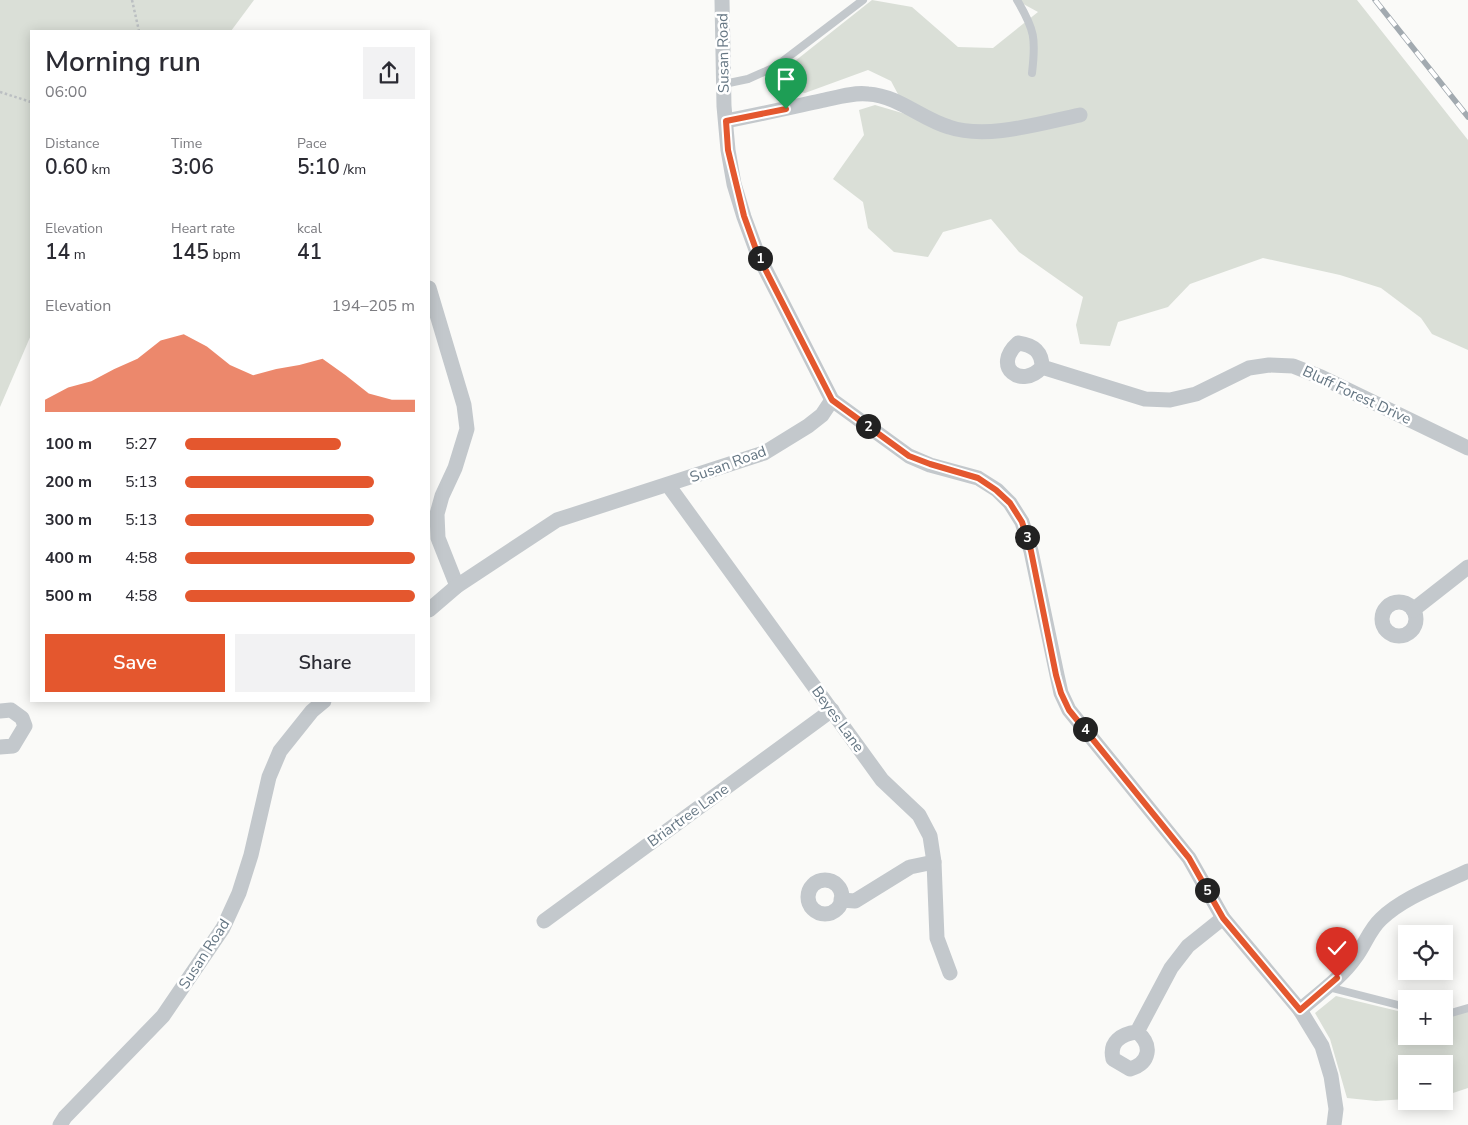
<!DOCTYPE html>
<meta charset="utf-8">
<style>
:root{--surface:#fff;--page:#f2f2f3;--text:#2b2b33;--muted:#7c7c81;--accent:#e4572e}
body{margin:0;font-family:"Nunito Sans",sans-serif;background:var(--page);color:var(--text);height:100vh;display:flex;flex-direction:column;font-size:19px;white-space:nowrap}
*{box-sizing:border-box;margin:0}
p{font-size:16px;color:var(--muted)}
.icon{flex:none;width:28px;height:28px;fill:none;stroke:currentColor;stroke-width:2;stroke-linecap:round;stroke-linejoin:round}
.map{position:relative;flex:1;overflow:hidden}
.drawer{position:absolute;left:30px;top:30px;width:400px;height:672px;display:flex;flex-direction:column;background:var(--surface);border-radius:0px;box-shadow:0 2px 12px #0003}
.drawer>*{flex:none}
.tools{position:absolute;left:1398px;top:925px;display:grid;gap:10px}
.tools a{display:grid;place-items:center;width:55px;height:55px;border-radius:0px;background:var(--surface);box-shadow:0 2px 12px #0003;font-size:25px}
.pin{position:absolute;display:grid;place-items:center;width:42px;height:42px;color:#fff;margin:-51px -21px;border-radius:50% 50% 50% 0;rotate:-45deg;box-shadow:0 0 5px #0007}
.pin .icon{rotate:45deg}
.km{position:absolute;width:25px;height:25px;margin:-12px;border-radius:50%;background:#222;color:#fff;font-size:14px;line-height:25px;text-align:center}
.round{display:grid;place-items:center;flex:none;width:52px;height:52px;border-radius:0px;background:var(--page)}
.headline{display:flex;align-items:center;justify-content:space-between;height:85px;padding:0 15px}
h1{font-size:28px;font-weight:600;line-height:38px}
.figures{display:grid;grid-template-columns:repeat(3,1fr);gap:8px;height:85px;padding:5px 15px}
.figures div{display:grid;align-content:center}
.figures b{font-size:21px;font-weight:600}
.figures small{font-size:14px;font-weight:400}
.figures p{font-size:14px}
.chart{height:140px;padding:10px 15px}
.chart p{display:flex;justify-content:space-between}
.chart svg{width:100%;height:90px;margin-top:5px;fill:var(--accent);opacity:.7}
.primary-button{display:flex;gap:10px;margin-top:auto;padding:10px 15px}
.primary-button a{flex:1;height:58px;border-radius:0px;background:var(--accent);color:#fff;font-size:20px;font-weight:600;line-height:58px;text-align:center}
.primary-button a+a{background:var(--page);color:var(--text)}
ul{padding:0 15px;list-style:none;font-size:16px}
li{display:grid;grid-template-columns:80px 60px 1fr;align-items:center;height:38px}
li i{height:12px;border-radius:6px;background:var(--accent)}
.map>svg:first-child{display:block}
</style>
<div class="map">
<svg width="1468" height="1125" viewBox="0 0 1468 1125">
<rect width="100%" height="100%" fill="#fafaf8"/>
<g fill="#dadfd7">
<polygon points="0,0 254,0 231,31 31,31 31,335 0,407"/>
<polygon points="872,0 912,7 958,47 993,48 1038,12 1016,0 1357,0 1468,140 1468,350 1432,334 1421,318 1381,288 1340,275 1263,258 1190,284 1168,307 1118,322 1110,346 1080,344 1076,325 1083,297 1019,252 991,219 943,232 928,257 894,252 868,228 863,202 833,179 864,135 859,110 875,105 909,115 891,81 868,70 805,93 766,84"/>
<polygon points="1336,996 1406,1013 1406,1036 1444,1036 1444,1017 1468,1011 1468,1088 1444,1096 1444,1064 1406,1064 1406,1099 1376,1101 1347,1098 1330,1039 1315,1013"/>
</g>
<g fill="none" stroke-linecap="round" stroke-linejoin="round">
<g stroke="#bbbfc2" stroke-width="2.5" stroke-dasharray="2.5 2.5" stroke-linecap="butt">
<polyline points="132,0 139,31"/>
<polyline points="0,92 31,102"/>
</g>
<g stroke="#c3c8cc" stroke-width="8">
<path d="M1017 0C1035 30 1036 39 1032 73"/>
<polyline points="724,84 748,79 775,67 863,0"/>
<polyline points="1328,987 1406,1007"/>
<polyline points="1444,1015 1468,1008"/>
</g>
<g stroke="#c3c8cc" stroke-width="15">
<polyline points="722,0 724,106 728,150 734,184 744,217 758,255 832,400 909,456 930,465 978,478 997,490 1010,503 1022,522 1031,551 1057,675 1061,693 1069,710 1189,858 1223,918 1300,1010 1322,1046 1331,1076 1336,1109 1334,1125"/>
<path d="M726 121C757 115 788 108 820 101 835 98 853 92 868 94 899 96 921 119 949 127 987 140 1041 123 1080 115"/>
<polyline points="429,288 464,405 467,429 455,468 442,496 437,514 438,538 457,586"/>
<path d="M1018 343C1033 345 1042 351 1042 367 1022 390 991 367 1018 343Z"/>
<polyline points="1042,367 1145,399 1170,400 1196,394 1249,368 1269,365 1293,366 1321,377 1468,448"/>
<polyline points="668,485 882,780 919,815 930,836 934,862 937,938 950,973"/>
<circle cx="1399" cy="619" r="17"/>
<polyline points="429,610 457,586 557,520 764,453 808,426 822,415 832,400"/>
<polyline points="1413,610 1468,567"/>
<polyline points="0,711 11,710 22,718 25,726 13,746 0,747"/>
<circle cx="825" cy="897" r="17"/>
<polyline points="841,900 855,901 910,867 934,862"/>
<polyline points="544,921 832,710"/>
<path d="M1300 1010C1318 994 1341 978 1355 958 1365 945 1369 930 1381 919 1404 897 1439 885 1468 871"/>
<path d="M1137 1032C1153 1045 1150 1063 1130 1069L1113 1059C1109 1042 1121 1034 1137 1032L1171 968 1188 946 1223 918"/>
<polyline points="60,1125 65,1117 163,1016 223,928 239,893 251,855 269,777 280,751 312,711 324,701"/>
</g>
<g stroke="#a2aab0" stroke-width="5.5">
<polyline id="rail" points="1375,0 1468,117"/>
</g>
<use href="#rail" stroke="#fff" stroke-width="4" stroke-dasharray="11" stroke-linecap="butt"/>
</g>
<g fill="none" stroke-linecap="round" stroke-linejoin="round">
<g stroke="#fff" stroke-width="10">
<polyline id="route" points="786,109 726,121 728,150 744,216 758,255 832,400 909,456 930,464 978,478 996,490 1010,503 1022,522 1031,551 1056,675 1061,693 1069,710 1189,858 1223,918 1300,1010 1337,978"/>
</g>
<use href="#route" stroke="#e4572e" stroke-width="6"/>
</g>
<g text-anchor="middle" stroke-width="5" stroke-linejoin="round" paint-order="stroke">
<g font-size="15" fill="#657683" stroke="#fff">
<text transform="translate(723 53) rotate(-91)" y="5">Susan Road</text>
<text transform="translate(1357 395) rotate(25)" y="5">Bluff Forest Drive</text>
<text transform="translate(728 464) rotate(-20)" y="5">Susan Road</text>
<text transform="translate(838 719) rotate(54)" y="5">Beyes Lane</text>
<text transform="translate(688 815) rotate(-36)" y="5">Briartree Lane</text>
<text transform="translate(204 954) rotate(-57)" y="5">Susan Road</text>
</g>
</g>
</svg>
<div class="tools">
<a><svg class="icon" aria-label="locate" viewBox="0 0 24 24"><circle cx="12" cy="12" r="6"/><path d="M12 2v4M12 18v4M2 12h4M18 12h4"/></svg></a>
<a>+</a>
<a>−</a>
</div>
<div class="pin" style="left:786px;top:109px;background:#1e9e55"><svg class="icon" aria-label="arrive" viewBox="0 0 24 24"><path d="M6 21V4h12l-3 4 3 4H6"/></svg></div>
<div class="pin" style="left:1337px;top:978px;background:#d93025"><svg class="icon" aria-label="check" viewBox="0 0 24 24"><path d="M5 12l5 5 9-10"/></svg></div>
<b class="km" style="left:760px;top:258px">1</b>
<b class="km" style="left:868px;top:426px">2</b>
<b class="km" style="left:1027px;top:537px">3</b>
<b class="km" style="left:1085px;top:729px">4</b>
<b class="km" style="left:1207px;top:890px">5</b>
<section class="drawer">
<div class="headline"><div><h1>Morning run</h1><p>06:00</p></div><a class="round"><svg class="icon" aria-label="share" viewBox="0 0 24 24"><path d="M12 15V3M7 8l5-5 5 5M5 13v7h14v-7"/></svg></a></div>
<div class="figures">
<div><p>Distance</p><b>0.60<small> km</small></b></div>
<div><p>Time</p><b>3:06</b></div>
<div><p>Pace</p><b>5:10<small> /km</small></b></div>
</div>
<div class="figures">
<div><p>Elevation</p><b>14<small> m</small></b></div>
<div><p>Heart rate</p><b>145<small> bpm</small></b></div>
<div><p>kcal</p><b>41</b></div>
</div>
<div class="chart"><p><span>Elevation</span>194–205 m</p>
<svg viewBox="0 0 160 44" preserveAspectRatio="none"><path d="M0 44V38L10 32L20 29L30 23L40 18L50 9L60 6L70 12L80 21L90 26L100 23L110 21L120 18L130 26L140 35L150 38L160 38V44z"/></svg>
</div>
<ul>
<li><b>100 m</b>5:27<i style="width:68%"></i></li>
<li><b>200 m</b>5:13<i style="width:82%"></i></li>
<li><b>300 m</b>5:13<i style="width:82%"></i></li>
<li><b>400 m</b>4:58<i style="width:100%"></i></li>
<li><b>500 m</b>4:58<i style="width:100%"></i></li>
</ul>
<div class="primary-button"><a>Save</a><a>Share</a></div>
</section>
</div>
